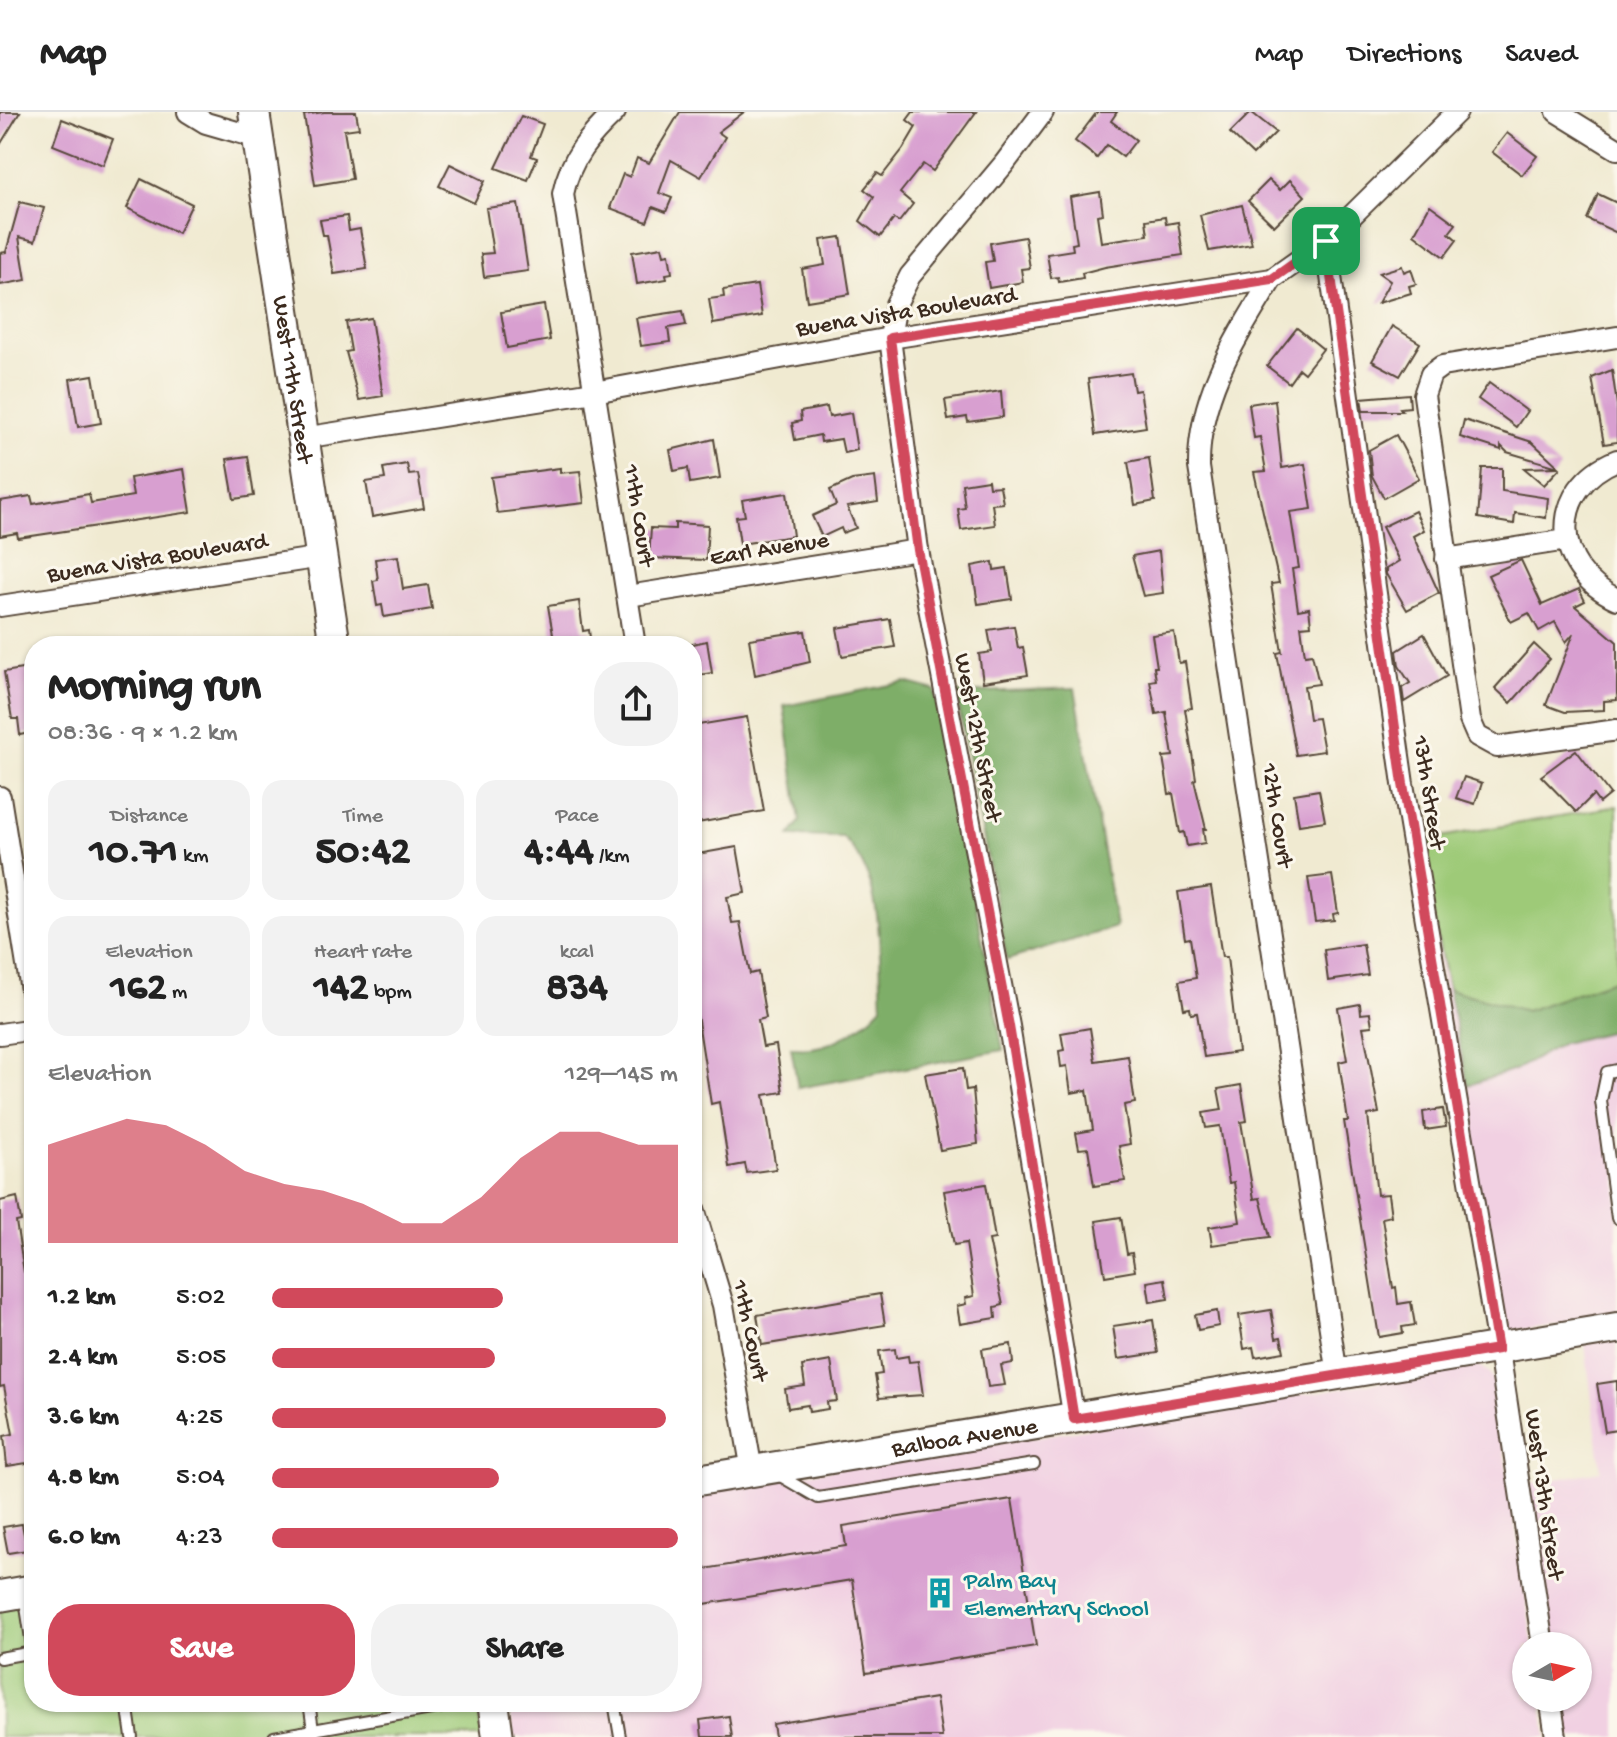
<!DOCTYPE html>
<meta charset="utf-8">
<style>
:root{--surface:#fff;--page:#f2f2f2;--text:#222;--muted:#767676;--line:#e0e0e0;--accent:#d1495b}
body{margin:0;font-family:"Gochi Hand",sans-serif;background:var(--page);color:var(--text);height:100vh;display:flex;flex-direction:column;font-size:30px;white-space:nowrap}
*{box-sizing:border-box;margin:0}
p{font-size:26px;color:var(--muted)}
.icon{flex:none;width:44px;height:44px;fill:none;stroke:currentColor;stroke-width:2;stroke-linecap:round;stroke-linejoin:round}
.map{position:relative;flex:1;overflow:hidden}
.details{position:absolute;left:24px;top:524px;width:678px;height:1076px;display:flex;flex-direction:column;background:var(--surface);border-radius:32px;box-shadow:0 2px 6px #0004}
.details>*{flex:none}
.needle{width:52px;rotate:81deg}
.tools{position:absolute;left:1512px;top:1520px;display:grid;gap:16px}
.tools a{display:grid;place-items:center;width:80px;height:80px;border-radius:50%;background:var(--surface);box-shadow:0 2px 6px #0004;font-size:40px}
.pin{position:absolute;display:grid;place-items:center;width:68px;height:68px;color:#fff;margin:-34px;border-radius:16px;box-shadow:0 4px 12px #0006}
.round{display:grid;place-items:center;flex:none;width:84px;height:84px;border-radius:32px;background:var(--page)}
.summary{display:flex;align-items:center;justify-content:space-between;height:136px;padding:0 24px}
h1{font-size:44px;font-weight:700;line-height:60px}
.stats{display:grid;grid-template-columns:repeat(3,1fr);gap:12px;height:136px;padding:8px 24px}
.stats div{display:grid;align-content:center;border-radius:20px;background:var(--page);text-align:center}
.stats b{font-size:40px;font-weight:700}
.stats small{font-size:22px;font-weight:400}
.stats p{font-size:22px}
.chart{height:224px;padding:16px 24px}
.chart p{display:flex;justify-content:space-between}
.chart svg{width:100%;height:144px;margin-top:8px;fill:var(--accent);opacity:.7}
.button{display:flex;gap:16px;margin-top:auto;padding:16px 24px}
.button a{flex:1;height:92px;border-radius:32px;background:var(--accent);color:#fff;font-size:32px;font-weight:700;line-height:92px;text-align:center}
.button a+a{background:var(--page);color:var(--text)}
ul{padding:0 24px;list-style:none;font-size:26px}
li{display:grid;grid-template-columns:128px 96px 1fr;align-items:center;height:60px}
li i{height:20px;border-radius:10px;background:var(--accent)}
header{display:flex;align-items:center;gap:48px;box-sizing:border-box;height:112px;padding:0 40px;background:var(--surface);border-bottom:2px solid var(--line)}
header strong{font-size:38px}
nav{display:flex;gap:44px;margin-inline-start:auto;font-size:28px}
.map>svg:first-child{display:block}
</style>
<header>
<strong>Map</strong>
<nav><a>Map</a><a>Directions</a><a>Saved</a></nav>
</header>
<div class="map">
<svg width="1617" height="1625" viewBox="0 0 1617 1625">
<rect width="100%" height="100%" fill="#fbf7ec"/>
<filter id="ink" filterUnits="userSpaceOnUse"><feTurbulence type="fractalNoise" baseFrequency=".0125" numOctaves="2"/><feDisplacementMap in="SourceGraphic" scale="16" xChannelSelector="R" yChannelSelector="G"/><feConvolveMatrix kernelMatrix="1 2 1 2 8 2 1 2 1" color-interpolation-filters="sRGB"/></filter>
<filter id="wash" filterUnits="userSpaceOnUse"><feTurbulence type="fractalNoise" baseFrequency=".006" numOctaves="4" result="noise"/><feDisplacementMap in="SourceGraphic" scale="32" xChannelSelector="R" yChannelSelector="G"/><feGaussianBlur stdDeviation="1.8" result="paint"/><feColorMatrix in="noise" values="0 0 0 0 0 0 0 0 0 0 0 0 0 0 0 0 0 1.4 0 .05"/><feComposite in="paint" operator="in"/></filter>
<g filter="url(#wash)">
<rect width="100%" height="100%" fill="#f0ead1"/>
<g fill="#f1d0e2">
<polygon points="1617,696 1617,1207 1506,1219 1500,1213 1418,729"/>
<polygon points="1617,1226 1617,1625 1565,1625 1559,1586 1578,1586 1578,1534 1552,1534 1528,1372 1601,1359 1585,1232"/>
<polygon points="1479,1254 1489,1260 1494,1271 1533,1534 1526,1534 1526,1586 1541,1586 1547,1625 514,1625 509,1590 692,1590 692,1380"/>
</g>
<g fill="#9eca78" stroke="#6c7a4b" stroke-width="2">
<polygon points="1617,694 1617,867 1526,899 1448,877 1418,729"/>
<polygon points="34,1490 34,1590 477,1590 482,1625 0,1625 0,1496"/>
</g>
<g fill="#7eae68" stroke="#5c6c43" stroke-width="2">
<path d="M905 570 935 578 1003 938 798 976 791 935C823 943 861 918 882 894 878 838 886 765 842 725L790 724 800 709 784 594Z"/>
<polygon points="1075,576 1116,815 1007,848 956,581"/>
<polygon points="1617,867 1617,918 1563,931 1515,958 1468,973 1448,877 1526,899"/>
</g>
<g id="blocks">
<g fill="#d89fd0">
<polygon points="0,0 20,0 0,33"/>
<polygon points="324,0 356,0 359,16 344,18 352,67 315,73 304,3"/>
<polygon points="680,0 744,0 718,20 725,25 701,65 671,48 659,81 672,86 666,100 653,95 647,110 610,96 623,62 630,65 637,46 649,51"/>
<polygon points="913,0 976,0 933,59 923,52 900,81 913,92 899,110 894,107 880,125 860,109 874,85 864,77 877,61 882,64 903,37 916,15 907,8"/>
<polygon points="1097,0 1117,0 1111,9 1136,28 1123,45 1107,33 1097,46 1075,29"/>
<polygon points="1251,0 1276,20 1253,43 1230,21"/>
<polygon points="521,4 543,12 531,44 537,46 528,68 496,56"/>
<polygon points="62,7 113,27 103,53 53,33"/>
<polygon points="1507,21 1537,44 1522,63 1492,40"/>
<polygon points="450,52 485,69 474,91 439,74"/>
<polygon points="141,67 192,92 178,121 127,96"/>
<polygon points="1269,68 1280,78 1290,68 1305,84 1274,114 1248,89"/>
<polygon points="1100,80 1103,102 1097,103 1101,130 1148,123 1146,108 1165,105 1166,112 1178,110 1183,143 1105,155 1082,161 1083,166 1059,170 1058,165 1051,166 1047,142 1073,138 1072,132 1077,131 1070,85"/>
<polygon points="1598,82 1617,91 1617,121 1587,107"/>
<polygon points="20,90 44,96 35,129 19,125 26,168 0,173 0,141 6,140"/>
<polygon points="518,92 528,159 484,165 481,142 493,141 486,96"/>
<polygon points="1242,93 1252,132 1209,139 1200,103"/>
<polygon points="1430,93 1456,112 1449,121 1457,128 1444,145 1414,122"/>
<polygon points="347,104 349,119 360,117 367,157 334,162 327,123 323,123 320,108"/>
<polygon points="841,125 850,182 807,189 802,157 825,153 821,128"/>
<polygon points="1025,125 1030,156 1021,157 1023,170 989,176 985,150 993,149 990,131"/>
<polygon points="662,135 664,143 669,142 672,161 666,162 667,167 637,172 632,140"/>
<polygon points="1402,154 1404,160 1411,157 1416,172 1409,174 1411,181 1378,191 1390,169 1379,161"/>
<polygon points="757,173 762,204 713,212 709,187 724,185 723,178"/>
<polygon points="544,193 550,228 507,236 501,200"/>
<polygon points="683,199 686,213 668,216 670,230 641,234 636,206"/>
<polygon points="371,206 383,284 359,288 346,240 351,239 346,210"/>
<polygon points="1392,214 1420,231 1400,264 1372,249"/>
<polygon points="1297,216 1323,237 1304,261 1299,257 1289,271 1267,254"/>
<polygon points="1612,258 1617,293 1617,330 1604,332 1592,266"/>
<polygon points="1131,261 1134,279 1140,278 1146,315 1095,323 1088,267"/>
<polygon points="93,263 101,311 78,315 70,267"/>
<polygon points="1489,271 1527,299 1516,315 1478,287"/>
<polygon points="1001,279 1003,305 968,310 967,305 948,308 945,288"/>
<polygon points="1409,282 1410,295 1400,296 1402,299 1363,299 1361,286"/>
<polygon points="1275,288 1282,356 1305,352 1312,397 1290,400 1299,456 1292,457 1298,498 1309,496 1311,513 1301,514 1305,543 1312,542 1319,572 1304,574 1309,607 1318,606 1324,639 1296,643 1277,541 1282,540 1271,472 1279,471 1254,360 1266,359 1260,325 1254,326 1249,292"/>
<polygon points="827,295 829,305 851,301 857,338 844,341 841,327 821,330 820,323 795,328 792,311 801,309 800,300"/>
<polygon points="1464,308 1532,330 1560,356 1544,373 1524,356 1558,355 1507,340 1501,334 1501,338 1460,325"/>
<polygon points="1396,323 1419,366 1384,386 1372,364 1369,338"/>
<polygon points="714,327 720,366 690,371 688,356 674,359 670,338"/>
<polygon points="248,344 254,384 234,387 227,347"/>
<polygon points="1149,346 1155,389 1135,393 1128,350"/>
<polygon points="407,352 409,363 418,362 424,396 372,405 366,370 385,367 383,356"/>
<polygon points="560,356 560,361 580,359 584,391 497,401 491,365"/>
<polygon points="1482,356 1502,356 1502,379 1548,386 1546,406 1515,401 1514,412 1478,406"/>
<polygon points="184,357 191,400 18,426 17,421 0,424 0,389 31,384 33,392 89,382 91,391 133,384 130,366"/>
<polygon points="875,365 878,390 847,395 856,416 843,421 841,416 822,425 812,404 836,393 830,378 852,368"/>
<polygon points="988,368 989,375 1000,374 1003,391 992,392 995,413 961,418 958,397 965,396 962,372"/>
<polygon points="787,381 793,424 740,432 736,405 745,404 742,388"/>
<polygon points="1415,399 1424,418 1413,424 1439,481 1407,498 1386,462 1386,457 1399,449 1382,415"/>
<polygon points="675,411 708,413 706,448 649,446 651,416 675,417"/>
<polygon points="1159,439 1163,481 1143,484 1132,444"/>
<polygon points="398,444 403,477 428,473 432,497 384,505 382,493 377,494 373,469 378,468 375,447"/>
<polygon points="1521,448 1542,493 1579,477 1585,489 1575,494 1617,530 1617,588 1604,589 1604,598 1565,600 1546,593 1574,521 1566,530 1555,510 1539,519 1529,501 1511,510 1488,463"/>
<polygon points="993,450 994,458 1007,456 1012,487 978,492 972,454"/>
<polygon points="579,489 583,519 589,518 591,534 555,534 548,494"/>
<polygon points="890,507 895,535 842,544 837,516"/>
<polygon points="1014,514 1018,536 1023,535 1028,563 983,570 979,542 992,540 988,518"/>
<polygon points="805,519 810,550 755,563 749,527"/>
<polygon points="1174,520 1179,551 1185,550 1192,596 1185,597 1196,667 1194,668 1206,717 1203,717 1205,731 1187,734 1184,720 1180,721 1173,681 1169,682 1163,645 1173,644 1166,600 1156,602 1150,569 1156,568 1154,555 1157,555 1152,523"/>
<polygon points="1424,522 1447,564 1404,590 1402,576 1410,571 1399,554 1397,539"/>
<polygon points="707,529 712,561 692,564 692,532"/>
<polygon points="1534,532 1550,547 1511,591 1495,576"/>
<polygon points="34,555 34,620 20,623 18,607 12,607 4,560"/>
<polygon points="747,605 764,699 692,712 692,666 695,665 692,614"/>
<polygon points="1576,638 1610,682 1599,691 1593,683 1576,700 1541,664"/>
<polygon points="1464,665 1482,671 1475,692 1456,686"/>
<polygon points="1319,678 1325,709 1299,713 1294,682"/>
<polygon points="737,735 745,781 727,785 732,811 740,810 750,862 758,860 766,906 758,908 763,935 776,933 783,980 764,983 776,1057 747,1061 745,1052 729,1055 719,990 711,992 692,871 692,743"/>
<polygon points="1332,763 1338,801 1333,802 1334,808 1315,810 1308,766"/>
<polygon points="1211,775 1222,845 1227,845 1238,940 1204,945 1197,901 1191,902 1190,896 1184,897 1179,869 1196,866 1190,826 1185,827 1178,780"/>
<polygon points="1363,832 1368,863 1328,869 1324,838"/>
<polygon points="1360,892 1361,902 1370,901 1372,914 1363,915 1379,1001 1368,1003 1377,1083 1388,1082 1391,1104 1382,1106 1393,1176 1396,1175 1398,1192 1411,1190 1415,1213 1402,1215 1403,1221 1379,1225 1344,1009 1348,1009 1339,950 1347,948 1338,896"/>
<polygon points="1090,916 1095,949 1128,944 1135,991 1124,993 1130,1032 1119,1034 1125,1069 1094,1074 1088,1036 1079,1037 1076,1021 1093,1018 1087,978 1071,981 1067,954 1061,955 1059,939 1064,938 1061,921"/>
<polygon points="963,956 966,978 973,977 978,1032 940,1038 925,962"/>
<polygon points="1241,973 1247,1009 1241,1010 1254,1087 1260,1086 1270,1125 1212,1133 1209,1115 1240,1110 1234,1070 1229,1071 1220,1014 1206,1016 1203,1001 1222,998 1218,977"/>
<polygon points="1443,997 1446,1015 1425,1018 1423,1000"/>
<polygon points="986,1072 995,1127 989,1128 1003,1193 995,1195 996,1206 960,1212 957,1194 966,1192 965,1186 974,1184 966,1131 954,1133 944,1079"/>
<polygon points="17,1085 21,1109 16,1110 24,1160 32,1159 34,1170 34,1350 7,1354 4,1324 13,1322 4,1274 0,1275 0,1089"/>
<polygon points="1121,1105 1127,1142 1132,1141 1135,1159 1105,1164 1096,1109"/>
<polygon points="1165,1167 1168,1187 1150,1190 1147,1170"/>
<polygon points="880,1182 885,1213 762,1233 757,1203"/>
<polygon points="1271,1198 1276,1226 1281,1225 1284,1240 1255,1245 1253,1235 1244,1237 1239,1203"/>
<polygon points="1217,1199 1219,1214 1198,1218 1195,1203"/>
<polygon points="1153,1208 1158,1241 1118,1247 1113,1214"/>
<polygon points="1011,1232 1013,1251 1001,1253 1005,1273 988,1275 982,1237"/>
<polygon points="895,1237 896,1246 908,1244 909,1250 918,1249 923,1283 879,1286 875,1263 882,1262 879,1239"/>
<polygon points="831,1249 837,1289 827,1290 828,1297 809,1300 808,1293 788,1296 785,1277 805,1274 802,1254"/>
<polygon points="1617,1269 1617,1318 1605,1320 1597,1272"/>
<polygon points="1012,1387 1036,1534 866,1561 852,1468 692,1494 692,1459 846,1434 843,1414"/>
<polygon points="22,1412 27,1438 8,1441 3,1415"/>
<polygon points="936,1586 942,1625 775,1625 773,1612"/>
<polygon points="729,1604 732,1625 702,1625 700,1608"/>
</g>
</g>
</g>
<g filter="url(#ink)">
<use href="#blocks" fill-opacity="0" stroke="#564739" stroke-width="2"/>
<g fill="none" stroke-linecap="round" stroke-linejoin="round">
<g stroke="#564739" stroke-width="14">
<g id="lane">
<polyline points="1617,958 1607,960 1601,989 1617,1106"/>
<polyline points="781,1359 782,1365 818,1386 1034,1352"/>
<polyline points="0,1546 33,1540 24,1482"/>
<polyline points="127,1590 132,1625"/>
<polyline points="309,1590 314,1625"/>
<polyline points="614,1590 620,1625"/>
<polyline points="274,1625 470,1590"/>
</g>
</g>
<g stroke="#564739" stroke-width="24">
<g id="street">
<polyline points="188,0 206,11 258,26"/>
<path d="M615 0C590 24 570 46 563 82L635 534"/>
<polyline points="1043,0 1004,52 910,164 896,192 890,226 918,438 1009,914 1074,1307"/>
<polyline points="1557,0 1617,37"/>
<polyline points="1326,129 1403,672 1501,1252 1543,1534"/>
<path d="M1272 167C1236 226 1198 283 1199 355L1337 1263"/>
<polyline points="1617,225 1442,254 1431,262 1424,283 1470,608 1477,624 1497,635 1617,618"/>
<polyline points="303,326 594,280 890,226 1272,167 1326,129 1457,0"/>
<path d="M1617 348C1548 376 1551 457 1617 487"/>
<polyline points="1446,447 1567,428"/>
<polyline points="628,484 918,438"/>
<polyline points="0,494 322,445"/>
<polyline points="0,685 34,897"/>
<polyline points="0,922 34,917"/>
<polyline points="692,1090 723,1193 752,1359"/>
<polyline points="1550,1586 1556,1625"/>
</g>
</g>
<g stroke="#564739" stroke-width="34">
<g id="secondary">
<path id="s1" d="M254 0 335 534"/>
<path id="s2" d="M692 1369 1617 1216"/>
<polyline points="0,1484 34,1478"/>
<polyline points="493,1590 498,1625"/>
</g>
</g>
<use href="#lane" stroke="#fff" stroke-width="10"/>
<use href="#street" stroke="#fff" stroke-width="20"/>
<use href="#secondary" stroke="#fff" stroke-width="30"/>
</g>
</g>
<g fill="none" stroke-linecap="round" stroke-linejoin="round" filter="url(#ink)">
<g stroke="#fff" stroke-width="16">
<polygon id="route" points="1326,129 1403,672 1498,1237 1074,1307 1009,914 918,438 890,226 1272,167"/>
</g>
<use href="#route" stroke="#d1495b" stroke-width="10"/>
</g>
<defs>
<g id="building-bare" transform="scale(2.4)"><path d="M-4-6H4V6H1V3H-1V6H-4ZM-2.5-4.3h1.7v1.8h-1.7ZM.8-4.3h1.7v1.8H.8ZM-2.5-1h1.7V.8h-1.7ZM.8-1h1.7V.8H.8Z" fill="#0f9aa8" stroke="#fbf7ec" stroke-width="2.5" paint-order="stroke"/></g>
</defs>
<g fill-rule="evenodd">
<use href="#building-bare" x="940" y="1481"/>
</g>
<g text-anchor="middle" stroke-width="6" stroke-linejoin="round" paint-order="stroke">
<g font-size="24" fill="#3b2a1e" stroke="#fbf7ec">
<text transform="translate(906 198) rotate(-9)" y="8">Buena Vista Boulevard</text>
<text dy="8" stroke="none"><textPath href="#s1" startOffset="270">West 11th Street</textPath></text>
<text transform="translate(641 403) rotate(81)" y="8">11th Court</text>
<text transform="translate(769 435) rotate(-9)" y="8">Earl Avenue</text>
<text transform="translate(157 444) rotate(-9)" y="8">Buena Vista Boulevard</text>
<text transform="translate(980 625) rotate(79)" y="8">West 12th Street</text>
<text transform="translate(1431 680) rotate(81)" y="8">13th Street</text>
<text transform="translate(1279 703) rotate(81)" y="8">12th Court</text>
<text transform="translate(752 1218) rotate(78)" y="8">11th Court</text>
<text dy="8" stroke="none"><textPath href="#s2" startOffset="276">Balboa Avenue</textPath></text>
<text transform="translate(1546 1382) rotate(82)" y="8">West 13th Street</text>
</g>
<g font-size="24" fill="#0d838f" stroke="#fbf7ec" text-anchor="start">
<text x="964" y="1475">Palm Bay<tspan x="964" dy="28">Elementary School</tspan></text>
</g>
</g>
</svg>
<div class="tools">
<a><svg class="needle" viewBox="-14 -14 28 28"><path d="M0-13l5 13h-10z" fill="#e53935"/><path d="M0 13l5-13h-10z" fill="#767676"/></svg></a>
</div>
<div class="pin" style="left:1326px;top:129px;background:#1e9e55"><svg class="icon" aria-label="arrive" viewBox="0 0 24 24"><path d="M6 21V4h12l-3 4 3 4H6"/></svg></div>
<section class="details">
<div class="summary"><div><h1>Morning run</h1><p>08:36 · 9 × 1.2 km</p></div><a class="round"><svg class="icon" aria-label="share" viewBox="0 0 24 24"><path d="M12 15V3M7 8l5-5 5 5M5 13v7h14v-7"/></svg></a></div>
<div class="stats">
<div><p>Distance</p><b>10.71<small> km</small></b></div>
<div><p>Time</p><b>50:42</b></div>
<div><p>Pace</p><b>4:44<small> /km</small></b></div>
</div>
<div class="stats">
<div><p>Elevation</p><b>162<small> m</small></b></div>
<div><p>Heart rate</p><b>142<small> bpm</small></b></div>
<div><p>kcal</p><b>834</b></div>
</div>
<div class="chart"><p><span>Elevation</span>129–145 m</p>
<svg viewBox="0 0 160 44" preserveAspectRatio="none"><path d="M0 44V14L10 10L20 6L30 8L40 14L50 22L60 26L70 28L80 32L90 38L100 38L110 30L120 18L130 10L140 10L150 14L160 14V44z"/></svg>
</div>
<ul>
<li><b>1.2 km</b>5:02<i style="width:57%"></i></li>
<li><b>2.4 km</b>5:05<i style="width:55%"></i></li>
<li><b>3.6 km</b>4:25<i style="width:97%"></i></li>
<li><b>4.8 km</b>5:04<i style="width:56%"></i></li>
<li><b>6.0 km</b>4:23<i style="width:100%"></i></li>
</ul>
<div class="button"><a>Save</a><a>Share</a></div>
</section>
</div>
